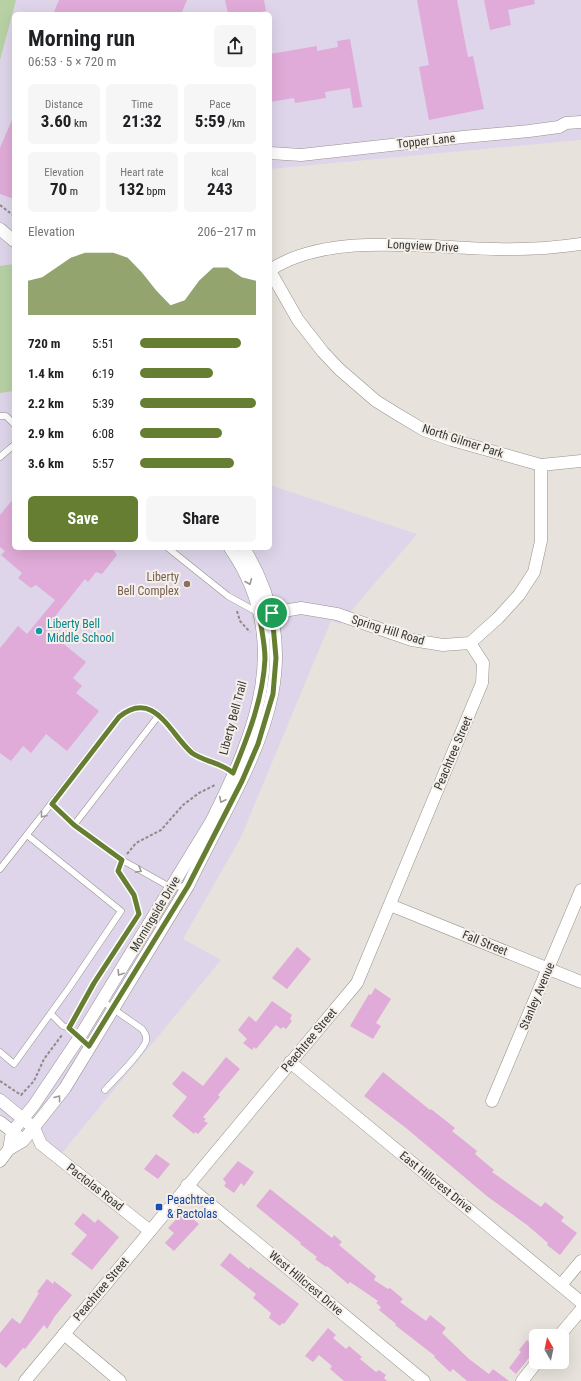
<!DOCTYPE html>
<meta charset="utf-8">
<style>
:root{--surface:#fff;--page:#f6f6f6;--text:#202124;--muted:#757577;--accent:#667e31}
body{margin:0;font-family:"Roboto Condensed",sans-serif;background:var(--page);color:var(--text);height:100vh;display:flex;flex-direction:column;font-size:15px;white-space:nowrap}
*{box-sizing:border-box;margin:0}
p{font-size:13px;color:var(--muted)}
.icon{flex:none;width:22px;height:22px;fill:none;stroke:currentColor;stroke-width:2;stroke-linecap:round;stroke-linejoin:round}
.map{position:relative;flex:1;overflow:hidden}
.details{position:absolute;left:12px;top:12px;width:260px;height:538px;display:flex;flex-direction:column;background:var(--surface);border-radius:6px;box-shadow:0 4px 16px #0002}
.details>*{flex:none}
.needle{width:26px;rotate:351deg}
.buttons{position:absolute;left:529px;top:1329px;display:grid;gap:8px}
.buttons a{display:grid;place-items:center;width:40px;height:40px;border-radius:6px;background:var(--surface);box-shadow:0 4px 16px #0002;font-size:20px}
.pin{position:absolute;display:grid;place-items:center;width:34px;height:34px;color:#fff;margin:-17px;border:2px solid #fff;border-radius:50%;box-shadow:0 1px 4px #0007}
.round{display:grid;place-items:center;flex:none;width:42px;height:42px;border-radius:6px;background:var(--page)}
.overview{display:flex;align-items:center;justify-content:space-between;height:68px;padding:0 16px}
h1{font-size:22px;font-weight:700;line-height:30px}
.figures{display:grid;grid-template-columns:repeat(3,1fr);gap:6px;height:68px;padding:4px 16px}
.figures div{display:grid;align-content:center;border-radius:6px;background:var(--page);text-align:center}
.figures b{font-size:17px;font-weight:700}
.figures small{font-size:11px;font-weight:400}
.figures p{font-size:11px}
.chart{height:112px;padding:8px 16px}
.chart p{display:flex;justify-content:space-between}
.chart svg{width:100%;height:72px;margin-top:4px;fill:var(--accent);opacity:.7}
.action{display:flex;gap:8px;margin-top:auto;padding:8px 16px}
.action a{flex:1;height:46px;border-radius:6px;background:var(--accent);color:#fff;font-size:16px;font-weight:700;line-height:46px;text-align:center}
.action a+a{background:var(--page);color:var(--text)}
ul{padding:0 16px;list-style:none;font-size:13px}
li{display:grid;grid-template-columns:64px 48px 1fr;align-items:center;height:30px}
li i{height:10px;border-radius:5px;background:var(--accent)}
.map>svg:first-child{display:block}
</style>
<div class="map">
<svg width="581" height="1381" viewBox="0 0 581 1381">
<rect width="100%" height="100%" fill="#e7e3dc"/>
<polygon fill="#ded5ea" points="0,0 581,0 581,140 270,169 270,14 14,14 14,548 270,548 270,485 417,534 340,624 331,621 241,837 183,939 221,960 57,1159 0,1114"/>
<g fill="#b7d1a4">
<polygon points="0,0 16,0 0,60"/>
<polygon points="14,264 14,391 0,393 0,266"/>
</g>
<g fill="#e0abd8">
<polygon points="59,0 187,0 181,14 53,14"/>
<polygon points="225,0 264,0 266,11 261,12 261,14 228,14"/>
<polygon points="417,0 457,0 468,57 473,56 484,109 429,120 419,67 429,65"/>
<polygon points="484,0 534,0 535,4 508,10 511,25 490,30"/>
<polygon points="350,39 362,107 353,108 350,88 325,92 326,98 295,103 294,98 270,102 270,54 317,46 317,51 338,47 337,41"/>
<polygon points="14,115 14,199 0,194 0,148"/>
<polygon points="14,498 14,548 112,548 117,555 102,574 96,572 88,582 85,579 45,629 86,662 73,678 82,686 76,693 99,711 67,751 46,734 31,753 23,746 11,761 0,753 0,648 18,626 27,634 55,600 36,585 31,588 18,578 22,573 1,555 5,551 0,547 0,515"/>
<polygon points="297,947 311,959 287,989 272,978"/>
<polygon points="375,988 391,999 376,1023 381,1026 373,1039 350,1026 369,994 371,995"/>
<polygon points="272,1001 292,1015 290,1019 292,1021 286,1029 283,1027 281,1029 276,1025 256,1049 254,1047 252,1050 243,1043 247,1039 238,1030 249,1016 256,1022"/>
<polygon points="226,1057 240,1069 218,1095 220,1097 203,1117 206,1119 204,1121 208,1123 198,1134 195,1132 194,1134 172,1116 187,1097 172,1084 183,1071 203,1086"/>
<polygon points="383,1072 430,1110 431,1109 455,1128 452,1131 477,1151 475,1154 494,1170 492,1172 541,1207 545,1202 564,1217 561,1221 577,1233 560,1255 547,1245 548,1243 527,1225 488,1197 406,1128 364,1096"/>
<polygon points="156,1154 170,1164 158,1179 144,1169"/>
<polygon points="238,1161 254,1172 244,1186 241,1183 234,1193 224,1186 226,1183 223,1179"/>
<polygon points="270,1189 332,1238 334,1235 342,1242 339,1245 376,1276 374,1280 388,1289 390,1288 403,1299 400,1302 426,1321 430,1315 446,1328 442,1333 469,1359 489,1374 493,1369 509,1381 467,1381 453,1369 450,1372 434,1357 435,1356 395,1325 396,1324 379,1310 381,1307 376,1303 378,1301 350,1282 348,1284 327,1266 326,1267 315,1259 317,1257 300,1244 301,1243 256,1206"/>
<polygon points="184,1211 199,1224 174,1251 165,1243 174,1233 168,1228"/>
<polygon points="83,1213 95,1223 98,1219 119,1237 92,1270 71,1254 87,1235 74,1224"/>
<polygon points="230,1253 249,1269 250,1267 299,1304 284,1324 282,1323 280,1326 269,1318 271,1313 253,1298 256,1294 220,1265"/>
<polygon points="47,1279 53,1284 54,1281 72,1295 55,1316 47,1329 44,1325 25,1349 23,1348 6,1368 0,1363 0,1333 12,1318 20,1324 39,1293 37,1292"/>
<polygon points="328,1328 336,1335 333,1338 346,1349 349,1346 362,1357 360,1359 376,1372 379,1370 386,1375 384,1378 387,1381 344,1381 330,1369 332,1366 319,1355 313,1362 305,1356"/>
<polygon points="527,1340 536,1349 516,1374 509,1368 521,1352 519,1350"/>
</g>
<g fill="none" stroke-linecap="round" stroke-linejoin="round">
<g stroke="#96928c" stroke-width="7">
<g id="lane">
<polyline points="0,416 6,416 14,424"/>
<polyline points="0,457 14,445"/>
<polyline points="168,548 228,596 257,612"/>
<polyline points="52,804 74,825 122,860 170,887 187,886"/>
<polyline points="74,825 159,715"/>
<path d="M0 869 119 717C154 687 170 735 193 753 205 763 222 763 234 774"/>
<path d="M102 1001 142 1029C145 1033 147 1036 146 1041 142 1053 115 1079 105 1090"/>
<polyline points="51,1014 63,1026 69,1028 89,1046"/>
<polyline points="0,1052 14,1064 69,988 121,911 27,835"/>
</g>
</g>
<g stroke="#96928c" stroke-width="13">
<g id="street">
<polyline points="270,153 301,155 463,137 529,131 559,127 566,123 581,122"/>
<polyline points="0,229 14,241"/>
<path d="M270 270C329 231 429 248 496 249 525 250 553 248 581 244"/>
<polyline points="270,271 298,320 323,352 339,369 376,401 397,414 424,430 452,440 541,465 581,461"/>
<polyline points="272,613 301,608 337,614 412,640 443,645 470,643 498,618 519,595 534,572 541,541 541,465"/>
<polyline points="390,905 581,982"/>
<polyline points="290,1062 581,1302"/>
<polyline points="0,1100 34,1128 41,1144 150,1231"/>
<polyline points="492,1101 581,890"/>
<polyline points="0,1122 18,1136"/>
<path d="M9 1149 12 1132 34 1105 79 1038 211 822C256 732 294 640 230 548"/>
<path d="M0 1161 9 1149 23 1141 65 1088 188 886C242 771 321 676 244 548"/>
<polyline points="187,1185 424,1381"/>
<polyline points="561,1285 581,1261"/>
<polyline points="64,1334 120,1381"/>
<polyline points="559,1336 581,1310"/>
<polyline points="25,1381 357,983 482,683 483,663 470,643"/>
<polyline points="522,1381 537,1362"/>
</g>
</g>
<g stroke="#8e8c87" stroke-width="2" stroke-dasharray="3 2" stroke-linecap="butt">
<polyline points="0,205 14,216"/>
<polyline points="237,611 240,621 250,632"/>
<polyline points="127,854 136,843 161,830 183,805 199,793 215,785"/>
<polyline points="74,1021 94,983 139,914 134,895 118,871 118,867"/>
<polyline points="0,1081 21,1095 34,1081 44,1059 62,1035"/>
</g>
<use href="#lane" stroke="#fff" stroke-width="6"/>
<use href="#street" stroke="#fff" stroke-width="12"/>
</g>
<defs><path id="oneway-chevron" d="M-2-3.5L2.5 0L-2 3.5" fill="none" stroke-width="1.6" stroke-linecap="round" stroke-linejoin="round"/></defs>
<g stroke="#9a9a98">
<use href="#oneway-chevron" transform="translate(249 582) rotate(67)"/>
<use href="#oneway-chevron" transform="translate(222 800) rotate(117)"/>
<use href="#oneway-chevron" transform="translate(43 815) rotate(128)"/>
<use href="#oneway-chevron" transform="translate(139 870) rotate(29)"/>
<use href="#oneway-chevron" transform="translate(120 973) rotate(122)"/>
<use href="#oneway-chevron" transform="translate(58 1098) rotate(-53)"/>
</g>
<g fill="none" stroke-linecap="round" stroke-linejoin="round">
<g stroke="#fff" stroke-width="8">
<path id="route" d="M259 613H272L276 658 273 694 258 744 242 781 188 886 89 1046 69 1028 94 983 139 914 134 895 118 871 122 860 74 825 52 804 119 717C154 688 170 734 192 753 205 762 222 763 233 773 248 736 263 699 265 659 265 643 261 628 259 613Z"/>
</g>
<use href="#route" stroke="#667e31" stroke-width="5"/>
</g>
<circle fill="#8d6e63" stroke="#f4f0e9" stroke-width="1.5" cx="187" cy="584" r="4"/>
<circle fill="#0f9aa8" stroke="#f4f0e9" stroke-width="1.5" cx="39" cy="631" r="4"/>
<rect fill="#1a4fb4" stroke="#f4f0e9" stroke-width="1.5" x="155" y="1203" width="8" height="8" rx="2"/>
<g text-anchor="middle" stroke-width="4" stroke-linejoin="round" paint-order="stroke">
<g font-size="12" fill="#363532" stroke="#f4f0e9">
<text transform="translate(426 141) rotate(-6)" y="4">Topper Lane</text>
<text transform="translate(423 246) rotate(3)" y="4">Longview Drive</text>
<text transform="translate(463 441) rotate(18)" y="4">North Gilmer Park</text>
<text transform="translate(388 630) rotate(17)" y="4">Spring Hill Road</text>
<text transform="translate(233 718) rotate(-75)" y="4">Liberty Bell Trail</text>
<text transform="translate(453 753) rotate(-67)" y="4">Peachtree Street</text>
<text transform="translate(155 914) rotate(-59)" y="4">Morningside Drive</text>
<text transform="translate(485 943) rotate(22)" y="4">Fall Street</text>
<text transform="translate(537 996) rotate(-67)" y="4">Stanley Avenue</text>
<text transform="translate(309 1040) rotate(-50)" y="4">Peachtree Street</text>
<text transform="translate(436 1182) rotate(39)" y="4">East Hillcrest Drive</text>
<text transform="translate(95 1187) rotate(38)" y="4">Pactolas Road</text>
<text transform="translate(306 1283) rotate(40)" y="4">West Hillcrest Drive</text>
<text transform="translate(101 1289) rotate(-50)" y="4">Peachtree Street</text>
</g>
<g font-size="12" fill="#785e54" stroke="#f4f0e9" text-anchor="end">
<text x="179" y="581">Liberty<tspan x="179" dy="14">Bell Complex</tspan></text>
</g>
<g font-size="12" fill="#0d838f" stroke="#f4f0e9" text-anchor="start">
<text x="47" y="628">Liberty Bell<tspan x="47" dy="14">Middle School</tspan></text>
</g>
<g font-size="12" fill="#164399" stroke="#f4f0e9" text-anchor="start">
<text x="167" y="1204">Peachtree<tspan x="167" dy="14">&amp; Pactolas</tspan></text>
</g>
</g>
</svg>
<div class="buttons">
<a><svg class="needle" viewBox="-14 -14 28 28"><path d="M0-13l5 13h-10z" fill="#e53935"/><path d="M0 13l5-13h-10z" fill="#757577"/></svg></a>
</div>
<div class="pin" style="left:272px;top:613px;background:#1e9e55"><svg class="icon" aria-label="arrive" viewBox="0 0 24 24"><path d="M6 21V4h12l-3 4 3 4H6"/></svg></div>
<section class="details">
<div class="overview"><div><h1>Morning run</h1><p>06:53 · 5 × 720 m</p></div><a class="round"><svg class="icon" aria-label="share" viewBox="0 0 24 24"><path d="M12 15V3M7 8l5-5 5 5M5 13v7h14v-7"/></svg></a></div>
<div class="figures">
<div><p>Distance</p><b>3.60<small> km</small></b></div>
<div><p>Time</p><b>21:32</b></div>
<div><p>Pace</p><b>5:59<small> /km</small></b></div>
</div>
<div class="figures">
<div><p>Elevation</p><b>70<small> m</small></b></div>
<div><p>Heart rate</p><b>132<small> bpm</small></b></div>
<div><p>kcal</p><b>243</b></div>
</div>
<div class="chart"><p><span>Elevation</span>206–217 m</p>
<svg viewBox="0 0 160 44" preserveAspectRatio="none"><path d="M0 44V23L10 21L20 15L30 9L40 6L50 6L60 6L70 9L80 18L90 29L100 38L110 35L120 23L130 15L140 15L150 21L160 23V44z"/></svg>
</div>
<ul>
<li><b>720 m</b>5:51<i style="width:87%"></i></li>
<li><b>1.4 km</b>6:19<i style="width:63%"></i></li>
<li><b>2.2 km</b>5:39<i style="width:100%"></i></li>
<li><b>2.9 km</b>6:08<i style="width:71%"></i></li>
<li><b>3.6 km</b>5:57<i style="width:81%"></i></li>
</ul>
<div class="action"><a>Save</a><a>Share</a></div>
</section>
</div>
